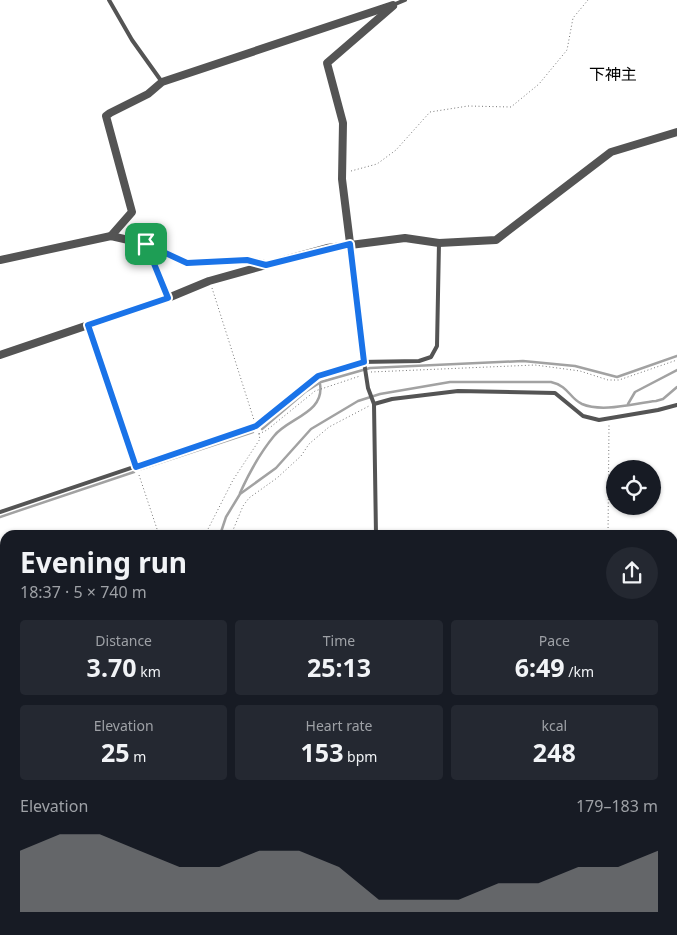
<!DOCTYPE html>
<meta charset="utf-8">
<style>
:root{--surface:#171b24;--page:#242831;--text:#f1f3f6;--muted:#9ea1a6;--accent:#858687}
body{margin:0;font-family:"Noto Sans","Noto Sans JP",sans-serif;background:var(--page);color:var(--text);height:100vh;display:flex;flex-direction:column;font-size:19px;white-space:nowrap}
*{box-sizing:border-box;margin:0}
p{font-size:16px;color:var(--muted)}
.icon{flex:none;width:28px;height:28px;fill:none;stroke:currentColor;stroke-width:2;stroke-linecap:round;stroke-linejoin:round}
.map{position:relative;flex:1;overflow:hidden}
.details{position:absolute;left:0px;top:530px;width:678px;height:405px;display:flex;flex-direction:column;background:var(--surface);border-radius:15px 15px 0 0;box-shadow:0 1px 4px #0004}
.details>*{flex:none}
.buttons{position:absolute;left:606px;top:460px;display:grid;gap:10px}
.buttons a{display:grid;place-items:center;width:55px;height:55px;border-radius:50%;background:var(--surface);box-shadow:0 1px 4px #0004;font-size:25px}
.pin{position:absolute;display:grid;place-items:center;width:42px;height:42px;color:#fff;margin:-21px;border-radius:10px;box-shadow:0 2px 8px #0006}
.round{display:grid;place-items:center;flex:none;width:52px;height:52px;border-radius:26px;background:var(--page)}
.summary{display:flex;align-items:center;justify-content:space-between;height:85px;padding:0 20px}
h1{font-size:28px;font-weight:700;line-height:38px}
.figures{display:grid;grid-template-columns:repeat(3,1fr);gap:8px;height:85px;padding:5px 20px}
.figures div{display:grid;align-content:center;border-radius:5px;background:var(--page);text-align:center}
.figures b{font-size:25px;font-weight:700}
.figures small{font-size:14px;font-weight:400}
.figures p{font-size:14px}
.chart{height:140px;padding:10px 20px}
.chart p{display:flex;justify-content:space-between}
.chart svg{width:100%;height:90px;margin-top:5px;fill:var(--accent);opacity:.7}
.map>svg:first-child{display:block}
</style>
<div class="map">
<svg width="677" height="935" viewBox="0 0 677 935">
<rect width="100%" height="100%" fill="#fff"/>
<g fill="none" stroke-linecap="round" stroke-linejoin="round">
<g stroke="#a2a2a2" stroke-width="2.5">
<polyline points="628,404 635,392 677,370"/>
<polyline points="262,429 305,392 321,382 370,368 523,361 575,366 617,377 677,356"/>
<polyline points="141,469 253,432"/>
<path d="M240 493C249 473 260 453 274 436 288 418 325 413 320 384"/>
<polyline points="0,517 134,472"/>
<path d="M220 535 226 517 240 494 276 468 311 429 358 401 380 394 450 382H551C569 386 569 398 582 404 603 413 635 403 656 401L663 399 677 387"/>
</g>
<g stroke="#a2a2a2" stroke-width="14">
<polyline points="672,686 677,687"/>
<polyline points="0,800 5,797"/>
</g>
<g stroke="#dbdbdb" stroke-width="15">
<g id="primary">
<polyline points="0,822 5,834"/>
<polyline points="48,930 51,935"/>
</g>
</g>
<g stroke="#767676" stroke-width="1" stroke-dasharray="1 2.5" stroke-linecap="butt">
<polyline points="351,171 377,164 396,150 430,112 468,106 511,107 539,84 567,50 573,18 588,0"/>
<polyline points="350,253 363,356"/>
<polyline points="212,288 254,420"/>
<polyline points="371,372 535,365 580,371 608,380 619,380 677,360"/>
<polyline points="259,434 267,430 315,391 360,376"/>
<polyline points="139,475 159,535"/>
<polyline points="205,535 233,480 260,439 258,431"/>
<polyline points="231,535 243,506 249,498 277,478 301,456 309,444 329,427 369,406"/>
<polyline points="608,535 609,425"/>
<polyline points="672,644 677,645"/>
<polyline points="672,713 677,714"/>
</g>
<g stroke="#545454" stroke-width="4">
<polyline points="109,0 132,40 162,82"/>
<polyline points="393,5 405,0"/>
<polyline points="364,362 368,388 374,404 376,535"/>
<polyline points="374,404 392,399 458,391 555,393 583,416 599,420 658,410 677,405"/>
<polyline points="0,512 256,426 311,381 332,370 360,362 419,361 431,357 437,346 439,243"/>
<polyline points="0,762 5,759"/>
<polyline points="246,930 247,935"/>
</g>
<g stroke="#545454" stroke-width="8">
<polyline points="111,236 132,212 106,116 110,113 148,94 162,82 393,5"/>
<polyline points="350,243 342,179 343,123 327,63 393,6"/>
<polyline points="146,244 168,298"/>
<polyline points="0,260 111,236 146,244 187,263 247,260 264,264"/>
<polyline points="88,325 136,467"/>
<polyline points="0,355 168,298 209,281 327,248 405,238 439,243 496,240 611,152 677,132"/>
<polyline points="672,814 677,816"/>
<polyline points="353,930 353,935"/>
<polyline points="622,930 624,935"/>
<polyline points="71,935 80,930"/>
<polyline points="384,935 397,930"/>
</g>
<use href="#primary" stroke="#000" stroke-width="12"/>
</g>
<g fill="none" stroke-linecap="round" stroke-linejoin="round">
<g stroke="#fff" stroke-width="10">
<polygon id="route" points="146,244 187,263 247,260 266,265 350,244 364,362 318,376 256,426 136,467 88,325 168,298"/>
</g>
<use href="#route" stroke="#1a73e8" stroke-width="6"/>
</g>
<g text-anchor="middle" stroke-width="4" stroke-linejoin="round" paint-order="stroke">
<g font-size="16" fill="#000" stroke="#fff">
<text x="613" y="80">下神主</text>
</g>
</g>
</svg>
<div class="buttons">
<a><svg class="icon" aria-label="locate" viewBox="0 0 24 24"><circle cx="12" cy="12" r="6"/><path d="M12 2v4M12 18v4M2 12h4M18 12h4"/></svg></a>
</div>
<div class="pin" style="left:146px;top:244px;background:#1e9e55"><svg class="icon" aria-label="arrive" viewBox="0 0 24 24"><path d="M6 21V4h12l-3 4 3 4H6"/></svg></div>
<section class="details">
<div class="summary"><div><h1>Evening run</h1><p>18:37 · 5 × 740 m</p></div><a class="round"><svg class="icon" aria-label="share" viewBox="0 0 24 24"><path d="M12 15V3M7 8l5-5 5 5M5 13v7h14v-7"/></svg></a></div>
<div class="figures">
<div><p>Distance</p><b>3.70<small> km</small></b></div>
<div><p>Time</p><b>25:13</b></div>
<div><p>Pace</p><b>6:49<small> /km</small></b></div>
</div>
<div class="figures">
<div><p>Elevation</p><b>25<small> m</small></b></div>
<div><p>Heart rate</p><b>153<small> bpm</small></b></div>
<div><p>kcal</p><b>248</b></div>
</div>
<div class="chart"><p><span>Elevation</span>179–183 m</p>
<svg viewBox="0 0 160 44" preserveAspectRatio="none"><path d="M0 44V14L10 6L20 6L30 14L40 22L50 22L60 14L70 14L80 22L90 38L100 38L110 38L120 30L130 30L140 22L150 22L160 14V44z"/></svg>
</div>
</section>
</div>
